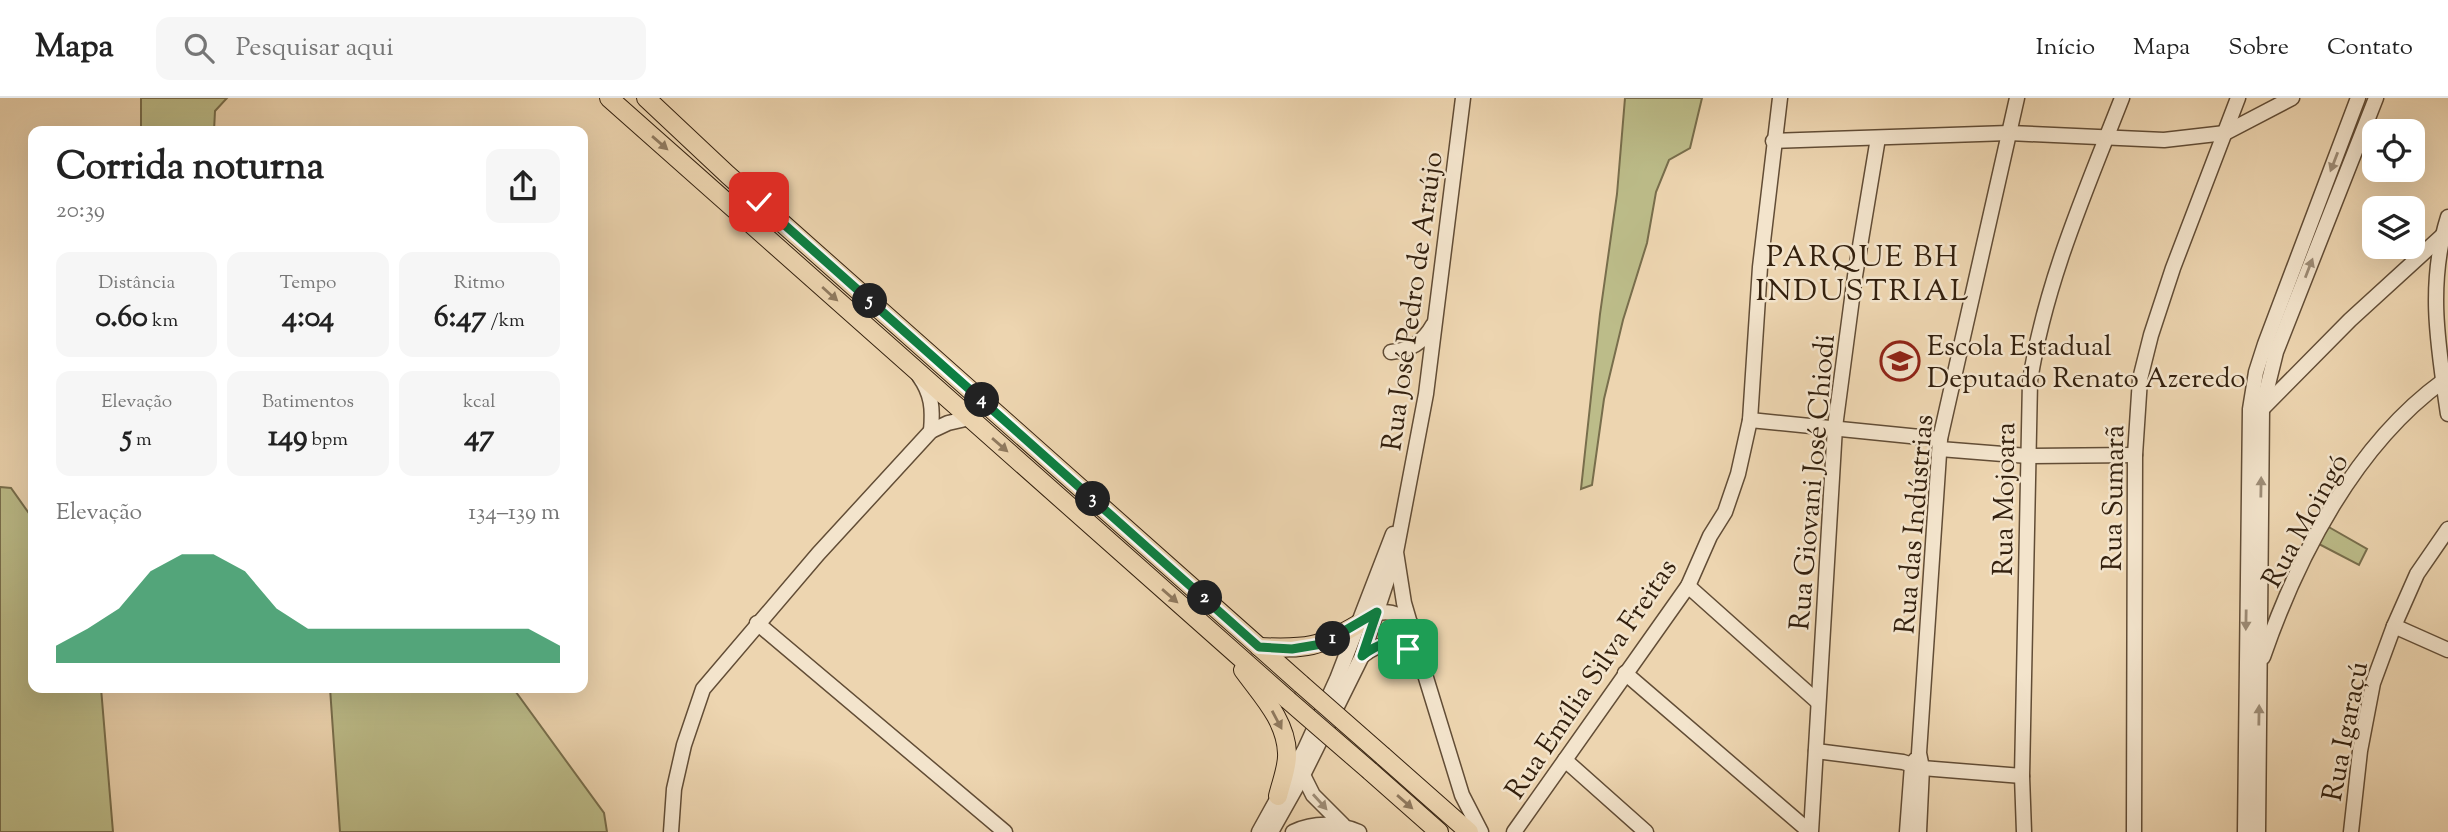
<!DOCTYPE html>
<html lang="pt">
<meta charset="utf-8">
<style>
:root{--surface:#fff;--page:#f6f6f6;--text:#222;--muted:#767676;--line:#e0e0e0;--accent:#0b8043}
body{margin:0;font-family:"Sorts Mill Goudy",serif;background:var(--page);color:var(--text);height:100vh;display:flex;flex-direction:column;font-size:26px;white-space:nowrap}
*{box-sizing:border-box;margin:0}
p{font-size:23px;color:var(--muted)}
.icon{flex:none;width:38px;height:38px;fill:none;stroke:currentColor;stroke-width:2;stroke-linecap:round;stroke-linejoin:round}
.map{position:relative;flex:1;overflow:hidden}
.details{position:absolute;left:28px;top:28px;width:560px;height:567px;display:flex;flex-direction:column;background:var(--surface);border-radius:14px;box-shadow:0 7px 28px #0002}
.details>*{flex:none}
.tools{position:absolute;left:2362px;top:21px;display:grid;gap:14px}
.tools a{display:grid;place-items:center;width:63px;height:63px;border-radius:14px;background:var(--surface);box-shadow:0 7px 28px #0002;font-size:35px}
.pin{position:absolute;display:grid;place-items:center;width:60px;height:60px;color:#fff;margin:-30px;border-radius:14px;box-shadow:0 4px 10px #0006}
.km{position:absolute;width:35px;height:35px;margin:-18px;border-radius:50%;background:#222;color:#fff;font-size:19px;line-height:35px;text-align:center}
.round{display:grid;place-items:center;flex:none;width:74px;height:74px;border-radius:14px;background:var(--page)}
.overview{display:flex;align-items:center;justify-content:space-between;height:119px;padding:0 28px}
h1{font-size:38px;font-weight:700;line-height:52px}
.figures{display:grid;grid-template-columns:repeat(3,1fr);gap:10px;height:119px;padding:7px 28px}
.figures div{display:grid;align-content:center;border-radius:14px;background:var(--page);text-align:center}
.figures b{font-size:30px;font-weight:700}
.figures small{font-size:19px;font-weight:400}
.figures p{font-size:19px}
.chart{height:196px;padding:14px 28px}
.chart p{display:flex;justify-content:space-between}
.chart svg{width:100%;height:126px;margin-top:7px;fill:var(--accent);opacity:.7}
header{display:flex;align-items:center;gap:42px;box-sizing:border-box;height:98px;padding:0 35px;background:var(--surface);border-bottom:2px solid var(--line)}
header strong{font-size:33px}
nav{display:flex;gap:38px;margin-inline-start:auto;font-size:24px}
.search{width:490px;height:63px;background:var(--page);display:flex;align-items:center;gap:18px;box-sizing:border-box;padding:0 24px;border-radius:14px;color:var(--muted);font-size:26px}
.map>svg:first-child{display:block}
</style>
<header>
<strong>Mapa</strong>
<div class="search"><svg class="icon" aria-label="search" viewBox="0 0 24 24"><circle cx="10" cy="10" r="6"/><path d="M15 15l6 6"/></svg>Pesquisar aqui</div>
<nav><a>Início</a><a>Mapa</a><a>Sobre</a><a>Contato</a></nav>
</header>
<div class="map">
<svg width="2448" height="734" viewBox="0 0 2448 734">
<rect width="100%" height="100%" fill="#edd5b0"/>
<filter id="stains"><feTurbulence type="fractalNoise" baseFrequency=".00286" numOctaves="4"/><feColorMatrix values="0 0 0 0 .2 0 0 0 0 .09 0 0 0 0 .02 0 0 0 .5 -.17"/></filter>
<radialGradient id="worn" r=".72"><stop offset=".6" stop-color="#630" stop-opacity="0"/><stop offset="1" stop-color="#630" stop-opacity=".3"/></radialGradient>
<g fill="#bcbc89" stroke="#786e4c" stroke-width="2">
<polygon points="141,0 227,0 215,13 214,33 141,33"/>
<polygon points="1625,0 1702,0 1690,50 1669,62 1656,94 1647,145 1623,222 1604,301 1592,387 1581,391 1600,216 1617,96"/>
<polygon points="0,389 11,390 33,421 33,590 101,590 113,734 0,734"/>
<polygon points="2327,428 2367,451 2359,467 2317,445"/>
<polygon points="330,590 513,590 604,715 607,734 340,734"/>
</g>
<g fill="none" stroke-linecap="round" stroke-linejoin="round">
<g stroke="#624d36" stroke-width="17">
<g id="minor">
<polyline points="1463,0 1426,296 1396,454 1404,505 1423,570 1462,697 1481,734"/>
<polyline points="1773,43 2009,35 2164,42 2225,35 2292,0"/>
<path d="M2448 119C2427 186 2438 248 2448 316"/>
<path d="M1391 254C1410 252 1423 245 1433 227"/>
<path d="M919 278C932 296 933 311 931 333"/>
<polyline points="2263,310 2350,222 2442,138"/>
<polyline points="1750,322 1940,341"/>
<polyline points="1940,351 2028,358 2135,357"/>
<polyline points="1688,488 1818,604"/>
<path d="M1369 518C1386 511 1398 514 1411 526"/>
<polyline points="757,525 1005,734"/>
<polyline points="2394,528 2448,552"/>
<path d="M1362 558C1383 541 1403 542 1420 564"/>
<path d="M2263 559C2298 458 2355 347 2443 283"/>
<polyline points="1625,575 1810,734"/>
<polyline points="1816,653 1903,664 1922,670 2022,678"/>
<polyline points="1565,662 1646,734"/>
<polyline points="1305,670 1303,677 1313,697 1343,727"/>
<polyline points="671,734 674,691 684,647 703,591 818,456 931,333 948,325 970,320"/>
<polyline points="1259,734 1305,651 1337,581 1393,436"/>
<polyline points="1271,734 1303,677 1362,558 1395,458"/>
<path d="M1293 734C1315 724 1337 725 1359 734"/>
<polyline points="1514,734 1688,488 1710,438 1725,414 1738,376 1750,322 1760,169 1780,0"/>
<polyline points="1811,734 1835,329 1855,178 1878,40"/>
<polyline points="1907,734 1912,667 1915,662"/>
<polyline points="1919,734 1922,670 1919,655 1940,341 2017,0"/>
<path d="M2024 734 2022 678 2030 283C2045 185 2086 92 2122 0"/>
<polyline points="2134,734 2135,357 2140,281 2151,237 2173,170 2238,0"/>
<polyline points="2245,734 2250,311 2256,274 2265,246 2358,0"/>
<polyline points="2258,734 2262,311 2276,254 2376,0"/>
<polyline points="2351,734 2360,653 2373,585 2394,528 2417,476 2448,431"/>
</g>
</g>
<g stroke="#33200e" stroke-width="20">
<g id="major">
<polyline points="609,0 1288,602"/>
<polyline points="646,0 728,77 1301,586"/>
<path d="M1259 549C1307 551 1318 550 1360 525"/>
<path d="M1243 572C1261 597 1286 622 1287 655 1288 668 1281 685 1278 698"/>
<polyline points="1383,658 1469,734"/>
<polyline points="1370,673 1439,734"/>
</g>
</g>
<use href="#minor" stroke="#f3e4cc" stroke-width="14"/>
<use href="#major" stroke="#edd5b0" stroke-width="18"/>
<g stroke="#33200e" stroke-width="20" stroke-linecap="butt">
<g id="major-bridge">
<polyline points="1301,586 1383,658"/>
<polyline points="1288,602 1370,673"/>
</g>
</g>
<use href="#major-bridge" stroke="#edd5b0" stroke-width="18"/>
</g>
<defs><path id="oneway-solid" d="M-6-.8H1V-3.2L6.5 0L1 3.2V.8H-6Z" transform="scale(1.75)"/></defs>
<g fill="#907a5f">
<use href="#oneway-solid" transform="translate(660 45) rotate(41)"/>
<use href="#oneway-solid" transform="translate(830 196) rotate(42)"/>
<use href="#oneway-solid" transform="translate(1000 347) rotate(41)"/>
<use href="#oneway-solid" transform="translate(1170 498) rotate(41)"/>
<use href="#oneway-solid" transform="translate(1277 622) rotate(62)"/>
<use href="#oneway-solid" transform="translate(1405 704) rotate(41)"/>
</g>
<g fill="#9d8c76">
<use href="#oneway-solid" transform="translate(2334 64) rotate(111)"/>
<use href="#oneway-solid" transform="translate(2309 170) rotate(-69)"/>
<use href="#oneway-solid" transform="translate(2261 389) rotate(-89)"/>
<use href="#oneway-solid" transform="translate(2246 522) rotate(91)"/>
<use href="#oneway-solid" transform="translate(2259 617) rotate(-89)"/>
<use href="#oneway-solid" transform="translate(1320 704) rotate(48)"/>
</g>
<g fill="none" stroke-linecap="round" stroke-linejoin="round">
<g stroke="#fff" stroke-width="14">
<path id="route" d="M759 104 1259 549 1292 551 1322 546 1377 514 1362 558C1377 546 1390 541 1408 551"/>
</g>
<use href="#route" stroke="#0b8043" stroke-width="9"/>
</g>
<defs>
<g id="school-ring" transform="scale(2.0125)"><circle r="9.5" fill="#f3e4cc" stroke="#8f2418" stroke-width="1.5"/><path d="M0-5L7-2L0 1L-7-2ZM-4 1L0 2.5L4 1V4Q0 6-4 4Z" fill="#8f2418"/></g>
</defs>
<g fill-rule="evenodd">
<use href="#school-ring" x="1900" y="263"/>
</g>
<g text-anchor="middle" stroke-width="5" stroke-linejoin="round" paint-order="stroke">
<g font-size="28" fill="#33200e" stroke="#f3e4cc">
<text transform="translate(1411 203) rotate(-82)" y="10">Rua José Pedro de Araújo</text>
<text transform="translate(1811 384) rotate(-85)" y="10">Rua Giovani José Chiodi</text>
<text transform="translate(2112 400) rotate(-89)" y="10">Rua Sumarã</text>
<text transform="translate(2003 401) rotate(-89)" y="10">Rua Mojoara</text>
<text transform="translate(2304 422) rotate(-61)" y="10">Rua Moingó</text>
<text transform="translate(1913 426) rotate(-85)" y="10">Rua das Indústrias</text>
<text transform="translate(1590 580) rotate(-56)" y="10">Rua Emília Silva Freitas</text>
<text transform="translate(2344 633) rotate(-79)" y="10">Rua Igaraçú</text>
</g>
<g font-size="28" fill="#33200e" stroke="#f3e4cc" text-anchor="start">
<text x="1927" y="257">Escola Estadual<tspan x="1927" dy="32">Deputado Renato Azeredo</tspan></text>
</g>
<g font-size="30" letter-spacing="2" fill="#33200e" stroke="#f3e4cc">
<text x="1863" y="168">PARQUE BH<tspan x="1863" dy="34">INDUSTRIAL</tspan></text>
</g>
</g>
<rect width="100%" height="100%" filter="url(#stains)"/>
<rect width="100%" height="100%" fill="url(#worn)"/>
</svg>
<div class="tools">
<a><svg class="icon" aria-label="locate" viewBox="0 0 24 24"><circle cx="12" cy="12" r="6"/><path d="M12 2v4M12 18v4M2 12h4M18 12h4"/></svg></a>
<a><svg class="icon" aria-label="layers" viewBox="0 0 24 24"><path d="M12 4l9 5-9 5-9-5zM3 14l9 5 9-5"/></svg></a>
</div>
<div class="pin" style="left:1408px;top:551px;background:#1e9e55"><svg class="icon" aria-label="arrive" viewBox="0 0 24 24"><path d="M6 21V4h12l-3 4 3 4H6"/></svg></div>
<div class="pin" style="left:759px;top:104px;background:#d93025"><svg class="icon" aria-label="check" viewBox="0 0 24 24"><path d="M5 12l5 5 9-10"/></svg></div>
<b class="km" style="left:1333px;top:541px">1</b>
<b class="km" style="left:1205px;top:500px">2</b>
<b class="km" style="left:1093px;top:401px">3</b>
<b class="km" style="left:982px;top:302px">4</b>
<b class="km" style="left:870px;top:203px">5</b>
<section class="details">
<div class="overview"><div><h1>Corrida noturna</h1><p>20:39</p></div><a class="round"><svg class="icon" aria-label="share" viewBox="0 0 24 24"><path d="M12 15V3M7 8l5-5 5 5M5 13v7h14v-7"/></svg></a></div>
<div class="figures">
<div><p>Distância</p><b>0.60<small> km</small></b></div>
<div><p>Tempo</p><b>4:04</b></div>
<div><p>Ritmo</p><b>6:47<small> /km</small></b></div>
</div>
<div class="figures">
<div><p>Elevação</p><b>5<small> m</small></b></div>
<div><p>Batimentos</p><b>149<small> bpm</small></b></div>
<div><p>kcal</p><b>47</b></div>
</div>
<div class="chart"><p><span>Elevação</span>134–139 m</p>
<svg viewBox="0 0 160 44" preserveAspectRatio="none"><path d="M0 44V38L10 32L20 25L30 12L40 6L50 6L60 12L70 25L80 32L90 32L100 32L110 32L120 32L130 32L140 32L150 32L160 38V44z"/></svg>
</div>
</section>
</div>
